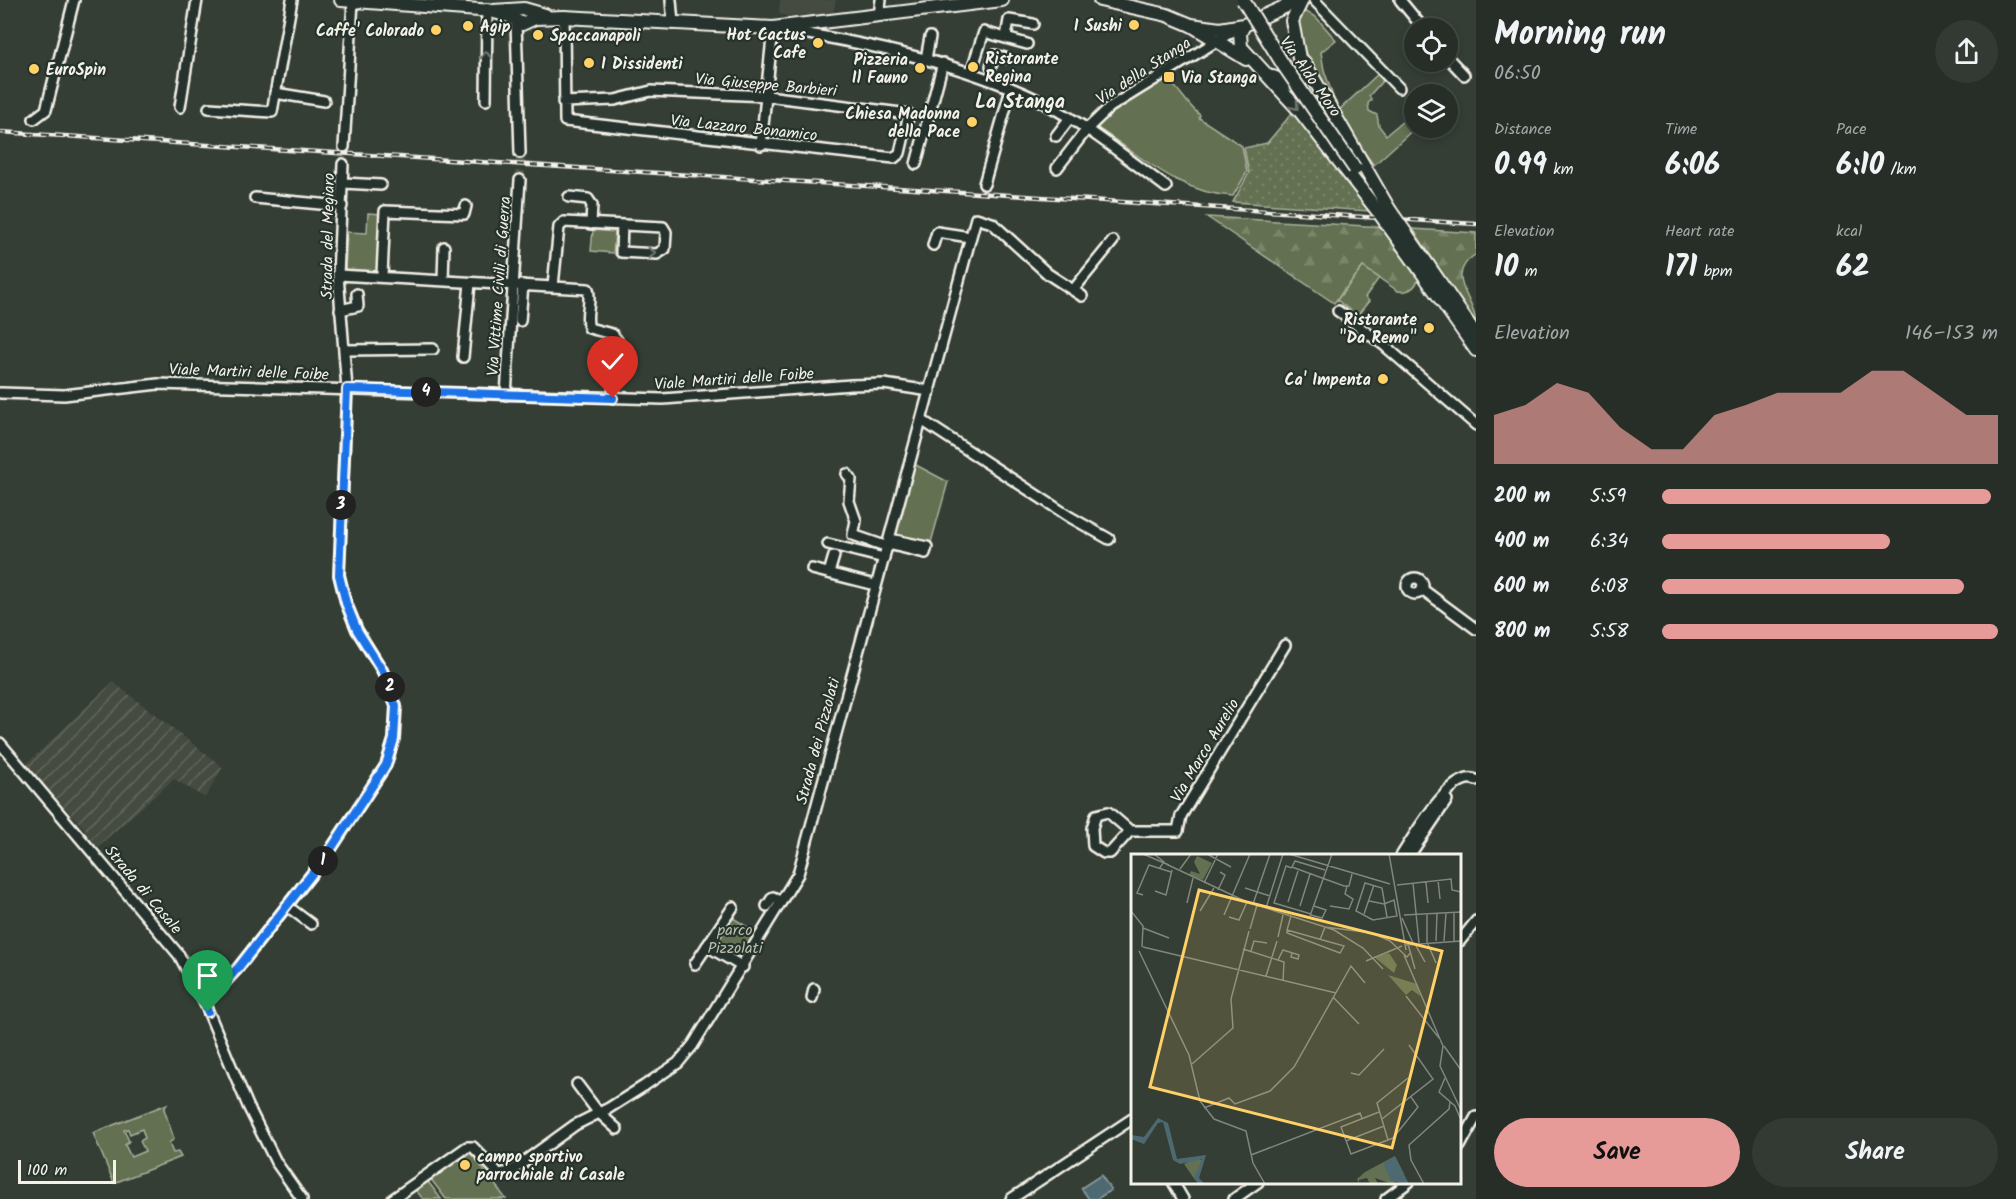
<!DOCTYPE html>
<meta charset="utf-8">
<style>
:root{--surface:#272e28;--page:#333a34;--text:#f1f3f6;--muted:#a4a8a8;--line:#434a45;--accent:#e69b98}
body{margin:0;font-family:Kalam,sans-serif;background:var(--page);color:var(--text);height:100vh;display:flex;flex-direction:column;font-size:22px;white-space:nowrap}
*{box-sizing:border-box;margin:0}
p{font-size:20px;color:var(--muted)}
.icon{flex:none;width:33px;height:33px;fill:none;stroke:currentColor;stroke-width:2;stroke-linecap:round;stroke-linejoin:round}
.map{position:relative;flex:1;overflow:hidden}
.drawer{display:flex;flex-direction:column;background:var(--surface);width:540px}
.drawer>*{flex:none}
.fabs{position:absolute;left:1404px;top:18px;display:grid;gap:12px}
.fabs a{display:grid;place-items:center;width:54px;height:54px;border-radius:50%;background:var(--surface);box-shadow:0 3px 9px #0003,0 0 0 2px var(--line);font-size:30px}
.scale{position:absolute;left:18px;bottom:15px;width:98px;box-sizing:border-box;padding-left:6px;border:3px solid #f4f1e8;border-top:0;font-size:16px;line-height:21px;white-space:nowrap;color:#f4f1e8;-webkit-text-stroke:4px #26332d;paint-order:stroke}
.pin{position:absolute;display:grid;place-items:center;width:51px;height:51px;color:#fff;margin:-62px -26px;border-radius:50% 50% 50% 0;rotate:-45deg;box-shadow:0 0 6px #0007}
.pin .icon{rotate:45deg}
.km{position:absolute;width:30px;height:30px;margin:-15px;border-radius:50%;background:#222;color:#fff;font-size:16px;line-height:30px;text-align:center}
.round{display:grid;place-items:center;flex:none;width:63px;height:63px;border-radius:32px;background:var(--page)}
.head{display:flex;align-items:center;justify-content:space-between;height:102px;padding:0 18px}
h1{font-size:33px;font-weight:800;line-height:45px}
.metrics{display:grid;grid-template-columns:repeat(3,1fr);gap:9px;height:102px;padding:6px 18px}
.metrics div{display:grid;align-content:center}
.metrics b{font-size:30px;font-weight:800}
.metrics small{font-size:16px;font-weight:400}
.metrics p{font-size:16px}
.chart{height:168px;padding:12px 18px}
.chart p{display:flex;justify-content:space-between}
.chart svg{width:100%;height:108px;margin-top:6px;fill:var(--accent);opacity:.7}
.button{display:flex;gap:12px;margin-top:auto;padding:12px 18px}
.button a{flex:1;height:69px;border-radius:36px;background:var(--accent);color:#111;font-size:24px;font-weight:800;line-height:69px;text-align:center}
.button a+a{background:var(--page);color:var(--text)}
ul{padding:0 18px;list-style:none;font-size:20px}
li{display:grid;grid-template-columns:96px 72px 1fr;align-items:center;height:45px}
li i{height:15px;border-radius:8px;background:var(--accent)}
main{display:flex;flex:1;min-height:0}
.map>svg:first-child{display:block}
</style>
<main>
<div class="map">
<svg width="1476" height="1199" viewBox="0 0 1476 1199">
<defs>
<pattern id="industrial-furrows" width="10" height="10" patternUnits="userSpaceOnUse" patternTransform="scale(1.5)"><rect width="10" height="10" fill="#454c3f"/><path d="M-1 1l2-2M0 10L10 0M9 11l2-2" fill="none" stroke="#60665b"/></pattern>
<pattern id="grass-dots" width="8" height="8" patternUnits="userSpaceOnUse" patternTransform="scale(1.5)"><rect width="8" height="8" fill="#637051"/><path d="M2 2h.1M6 6h.1" fill="none" stroke="#7a856a" stroke-width="1.8" stroke-linecap="round"/></pattern>
<pattern id="forest-firs" width="22" height="20" patternUnits="userSpaceOnUse" patternTransform="scale(1.5)"><rect width="22" height="20" fill="#637051"/><path d="M5 1l3.5 6h-7zM16 11l3.5 6h-7z" fill="#7a856a"/></pattern>
</defs>
<rect width="100%" height="100%" fill="#343e35"/>
<filter id="ink" filterUnits="userSpaceOnUse"><feTurbulence type="fractalNoise" baseFrequency=".0167" numOctaves="2"/><feDisplacementMap in="SourceGraphic" scale="12" xChannelSelector="R" yChannelSelector="G"/><feConvolveMatrix kernelMatrix="1 2 1 2 8 2 1 2 1" color-interpolation-filters="sRGB"/></filter>
<g filter="url(#ink)">
<polygon fill="#454c3f" points="780,0 836,0 833,14 786,16 779,14"/>
<polygon fill="url(#industrial-furrows)" points="113,682 223,767 205,798 174,779 96,848 84,834 86,830 25,765"/>
<polygon fill="url(#grass-dots)" stroke="#acb09c" stroke-width="1.5" points="1293,112 1369,211 1233,202 1249,173 1244,148 1267,143"/>
<g fill="url(#forest-firs)" stroke="#acb09c" stroke-width="1.5">
<path d="M1207 217 1384 227 1419 276C1417 287 1409 293 1398 291L1363 267 1334 303Z"/>
<path d="M1413 229 1476 233V254C1442 277 1476 298 1476 324Z"/>
</g>
<g fill="#637051" stroke="#acb09c" stroke-width="1.5" fill-rule="evenodd">
<path d="M1302 10 1316 17 1336 40 1321 52 1324 70 1335 102 1333 104C1322 82 1286 32 1302 10Z"/>
<polygon points="1378,74 1384,79 1369,96 1372,100 1368,103 1369,111 1377,115 1379,126 1386,135 1414,112 1415,128 1374,165 1351,135 1338,111"/>
<path d="M1166 78C1180 89 1186 104 1200 115L1199 118 1242 146 1247 172 1233 196C1181 194 1141 156 1099 129L1097 123Z"/>
<polygon points="368,213 382,214 379,273 345,272 347,232 367,233"/>
<polygon points="593,230 615,232 613,253 591,251"/>
<polygon points="1363,267 1379,278 1365,297 1369,301 1357,316 1337,300"/>
<polygon points="914,464 948,482 930,546 894,537"/>
<polygon points="730,916 757,933 741,960 734,958 713,945"/>
<path d="M167 1104 164 1109 174 1139 169 1143 173 1153 178 1152 181 1157 114 1183 93 1133ZM128 1129 130 1134 142 1129 145 1138 140 1141 145 1151 131 1157 125 1145 129 1141 124 1130Z"/>
<polygon points="471,1153 506,1199 446,1199 430,1178"/>
<polygon points="426,1179 441,1199 423,1199 414,1188"/>
</g>
<polygon fill="#4d6a73" stroke="#90a0a2" stroke-width="1.5" points="1101,1175 1111,1190 1097,1199 1089,1199 1081,1188"/>
<g fill="none" stroke-linecap="round" stroke-linejoin="round">
<polyline stroke="#515950" stroke-width="9" stroke-dasharray="9 4.5" stroke-linecap="butt" points="520,180 520,153"/>
<g stroke="#f4f1e8" stroke-width="14">
<g id="minor">
<polyline points="671,0 673,24"/>
<polyline points="1314,0 1399,88"/>
<polyline points="1400,0 1423,28"/>
<polyline points="879,16 881,0"/>
<polyline points="516,21 520,153"/>
<polyline points="1006,37 1009,20 1033,24"/>
<polyline points="1448,58 1464,75"/>
<polyline points="926,59 930,37"/>
<polyline points="991,66 995,55 1005,58"/>
<polyline points="971,72 984,32 1027,44"/>
<polyline points="275,93 324,101"/>
<polyline points="486,100 487,10"/>
<polyline points="563,102 615,100 651,91 767,96 909,114 900,153 894,158 565,121 564,17"/>
<polyline points="180,107 197,0"/>
<polyline points="209,108 272,112 292,0"/>
<polyline points="34,119 46,110 74,0"/>
<polyline points="1056,136 1069,119"/>
<path d="M761 145 773 28C859 42 945 59 1025 94 1076 116 1121 154 1166 187"/>
<polyline points="344,147 353,1"/>
<polyline points="916,164 943,63"/>
<polyline points="1057,168 1087,129 1110,107 1238,28"/>
<polyline points="343,183 381,185"/>
<polyline points="984,184 1011,89"/>
<polyline points="569,197 588,199 592,205 591,224"/>
<polyline points="255,198 342,206"/>
<polyline points="933,245 937,232 970,237"/>
<path d="M338 275 588 289C592 303 584 315 589 328L612 334 617 340 613 398"/>
<polyline points="382,275 385,211 464,214 466,206"/>
<polyline points="443,280 444,247"/>
<polyline points="553,286 559,227 564,222 663,227 666,232 665,249 657,254 621,252 622,225"/>
<polyline points="1074,289 1113,241"/>
<polyline points="340,310 358,306 357,294"/>
<polyline points="1338,311 1385,346 1476,425"/>
<polyline points="520,321 523,285"/>
<polyline points="346,350 433,349"/>
<polyline points="463,357 470,283"/>
<polyline points="0,393 64,395 158,384 663,399 851,385 884,384 930,391"/>
<polyline points="506,395 520,180"/>
<polyline points="923,421 1070,517 1109,539"/>
<polyline points="847,474 851,479 849,501 856,521 853,535 888,547"/>
<polyline points="828,544 884,558"/>
<polyline points="888,544 925,553 927,547 890,539"/>
<polyline points="812,569 875,585"/>
<polyline points="829,573 834,556"/>
<circle cx="1415" cy="586" r="8"/>
<polyline points="1422,589 1476,629"/>
<polyline points="0,743 179,955 205,1004 248,1106 276,1162 302,1199"/>
<polygon points="1108,812 1130,831 1110,853 1104,853 1093,846 1092,828 1096,815"/>
<polyline points="1130,831 1178,831 1181,816 1285,645"/>
<path d="M1401 856C1413 838 1451 769 1476 780"/>
<polyline points="1409,856 1447,800"/>
<polyline points="287,906 311,924"/>
<polyline points="767,906 773,897 781,902"/>
<polyline points="733,907 707,946 743,967"/>
<polyline points="1460,941 1476,921"/>
<polyline points="695,964 707,946"/>
<polyline points="812,998 814,989"/>
<polyline points="205,1004 238,968 329,852 386,765 394,739 396,706 382,670 357,630 346,603 339,575 347,389 338,275 343,164"/>
<polyline points="577,1084 598,1112 617,1129"/>
<polyline points="1460,1146 1476,1117"/>
<polyline points="1173,1182 1183,1199"/>
<polyline points="393,1199 467,1147 473,1147 499,1174 510,1172 575,1125 609,1108 644,1086 678,1063 693,1045 798,874 976,218 992,223 1048,274 1082,296"/>
<polyline points="1011,1199 1132,1119"/>
<polyline points="1234,1199 1258,1182"/>
<polyline points="1386,1199 1409,1182"/>
</g>
</g>
<g stroke="#f4f1e8" stroke-width="16">
<g id="major">
<polyline points="341,0 493,11 524,9 545,15"/>
<polyline points="1100,0 1167,15 1191,25 1220,29 1244,25 1300,0"/>
<polyline points="487,10 509,16 522,24 535,18 564,17 773,28 1002,0"/>
<polyline points="1191,25 1246,59"/>
<polyline points="1244,25 1240,33 1241,47 1300,111 1380,214"/>
<polyline points="1304,62 1389,209"/>
<polyline points="1273,77 1292,85 1303,79 1292,21 1302,0"/>
<polyline points="1428,265 1476,335"/>
<polyline points="1419,268 1476,350"/>
</g>
</g>
<use href="#minor" stroke="#26332d" stroke-width="9"/>
<use href="#major" stroke="#26332d" stroke-width="12"/>
<g stroke="#f4f1e8" stroke-width="4.5">
<polyline id="rail" points="0,132 1476,224"/>
</g>
<use href="#rail" stroke="#26332d" stroke-width="2" stroke-dasharray="7" stroke-linecap="butt"/>
<g stroke="#f4f1e8" stroke-width="16" stroke-linecap="butt">
<g id="major-bridge">
<polyline points="1243,0 1284,66 1355,169"/>
<polyline points="1389,209 1428,265"/>
<polyline points="1380,214 1419,268"/>
</g>
</g>
<use href="#major-bridge" stroke="#26332d" stroke-width="12"/>
</g>
<defs><path id="oneway-chevron" d="M-2-3.5L2.5 0L-2 3.5" fill="none" stroke-width="1.6" stroke-linecap="round" stroke-linejoin="round" transform="scale(1.5)"/></defs>
<g stroke="#6e766e">
<use href="#oneway-chevron" transform="translate(486 55) rotate(-90)"/>
<use href="#oneway-chevron" transform="translate(1295 106) rotate(48)"/>
<use href="#oneway-chevron" transform="translate(652 253) rotate(-4)"/>
</g>
</g>
<g fill="none" stroke-linecap="round" stroke-linejoin="round" filter="url(#ink)">
<g stroke="#fff" stroke-width="12">
<polyline id="route" points="208,1012 205,1004 238,968 329,852 386,765 394,739 396,706 382,670 357,630 346,603 339,575 347,389 613,398"/>
</g>
<use href="#route" stroke="#1a73e8" stroke-width="8"/>
</g>
<g fill="#ffd166" stroke="#26332d" stroke-width="2">
<circle cx="1134" cy="25" r="6"/>
<circle cx="468" cy="26" r="6"/>
<circle cx="436" cy="30" r="6"/>
<circle cx="538" cy="35" r="6"/>
<circle cx="818" cy="43" r="6"/>
<circle cx="589" cy="63" r="6"/>
<circle cx="973" cy="67" r="6"/>
<circle cx="920" cy="68" r="6"/>
<circle cx="34" cy="69" r="6"/>
<rect x="1163" y="71" width="12" height="12" rx="3"/>
<circle cx="972" cy="122" r="6"/>
<circle cx="1429" cy="328" r="6"/>
<circle cx="1383" cy="379" r="6"/>
<circle cx="465" cy="1165" r="6"/>
</g>
<g text-anchor="middle" stroke-width="4.5" stroke-linejoin="round" paint-order="stroke">
<g font-size="16" font-weight="bold" fill="#f4f1e8" stroke="#26332d" text-anchor="end">
<text x="1122" y="31">I Sushi</text>
<text x="480" y="32" text-anchor="start">Agip</text>
<text x="424" y="36">Caffe' Colorado</text>
<text x="806" y="40">Hot Cactus<tspan x="806" dy="18">Cafe</tspan></text>
<text x="550" y="41" text-anchor="start">Spaccanapoli</text>
<text x="985" y="64" text-anchor="start">Ristorante<tspan x="985" dy="18">Regina</tspan></text>
<text x="908" y="65">Pizzeria<tspan x="908" dy="18">Il Fauno</tspan></text>
<text x="601" y="69" text-anchor="start">I Dissidenti</text>
<text x="46" y="75" text-anchor="start">EuroSpin</text>
<text x="1181" y="83" text-anchor="start">Via Stanga</text>
<text x="960" y="119">Chiesa Madonna<tspan x="960" dy="18">della Pace</tspan></text>
<text x="1417" y="325">Ristorante<tspan x="1417" dy="18">"Da Remo"</tspan></text>
<text x="1371" y="385">Ca' Impenta</text>
<text x="477" y="1162" text-anchor="start">campo sportivo<tspan x="477" dy="18">parrochiale di Casale</tspan></text>
</g>
<g font-size="16" fill="#f4f1e8" stroke="#26332d">
<text transform="translate(1143 70) rotate(-33)" y="6">Via della Stanga</text>
<text transform="translate(1311 76) rotate(55)" y="6">Via Aldo Moro</text>
<text transform="translate(766 84) rotate(5)" y="6">Via Giuseppe Barbieri</text>
<text transform="translate(744 127) rotate(6)" y="6">Via Lazzaro Bonamico</text>
<text transform="translate(327 236) rotate(-89)" y="6">Strada del Megiaro</text>
<text transform="translate(498 286) rotate(-86)" y="6">Via Vittime Civili di Guerra</text>
<text transform="translate(249 371) rotate(2)" y="6">Viale Martiri delle Foibe</text>
<text transform="translate(734 378) rotate(-4)" y="6">Viale Martiri delle Foibe</text>
<text transform="translate(817 741) rotate(-75)" y="6">Strada dei Pizzolati</text>
<text transform="translate(1204 750) rotate(-59)" y="6">Via Marco Aurelio</text>
<text transform="translate(144 889) rotate(50)" y="6">Strada di Casale</text>
</g>
<g font-size="16" fill="#babdac" stroke="#26332d">
<text x="735" y="935">parco<tspan x="735" dy="18">Pizzolati</tspan></text>
</g>
<g font-size="20" font-weight="bold" fill="#f4f1e8" stroke="#26332d">
<text x="1020" y="108">La Stanga</text>
</g>
</g>
<g transform="translate(1131 854)">
<rect width="330" height="330" fill="#343e35"/>
<path d="M264 302 278 330 273 321 261 330 244 324 247 330H239L236 324 228 326V330L226 325 234 318ZM66 304 71 306 64 326 53 310Z" fill="#637051"/>
<path d="M257 121 286 130 289 142 281 136 275 141Z" fill="#637051"/>
<path d="M66 2 81 9 72 26 58 21 60 17 69 20 63 8ZM258 99 266 111 263 119 243 103Z" fill="#637051"/>
<path d="M27 264 37 269 46 305 75 301 68 324 74 330H67L63 324 71 305 49 310 42 306 32 268 27 269 13 290 0 285V281L13 283ZM264 303 273 320 269 323 273 321 278 330 260 327 252 309Z" fill="#4d6a73"/>
<path fill="none" stroke="#81867d" stroke-width="1.5" d="M12 0 38 11M23 0 33 8 28 15M76 0 100 13M158 0 259 30M258 0 275 96M35 10 116 48 194 73 241 79 259 87 276 103 280 98M161 14 155 12 143 49 180 60M49 15 60 0M194 16 164 7 161 13 213 32H218L221 20M307 26 309 45M295 28 297 49M73 29 87 0M282 29 288 89M266 31 320 25 321 36 330 38M114 34 139 42M87 36 94 21 89 18M24 37 35 41 41 16M12 41 6 39 18 11 40 18M238 47 253 50 263 46 266 62 242 66M157 48 167 17M56 49 62 24M122 50 139 0M169 52 179 20M199 52 218 55 222 45 214 40 216 32M135 54 152 0M0 57 12 72 11 93M69 57 83 34M323 58V87M233 60 243 31M296 60V88M93 61 119 0M180 61 191 64 195 56 183 52M273 61 330 58M179 62 201 0M98 63 108 66 116 48M271 64 282 89M242 66 225 57 234 29 251 34 256 63M12 74 38 84M119 75 126 51M156 76 213 92 209 99 156 79V76L160 62M147 83 152 61M189 86 194 73 203 76 232 94 252 115M305 87 306 59M313 87 315 59M296 88 305 109M277 90 284 115M284 90 294 108M275 91 330 87M12 93 205 139M112 95 153 108 152 127M8 97 58 201 69 247 83 265 115 277 122 309 134 330M120 97 123 87 136 89M273 101 312 192 309 212 330 256M147 106 152 96 168 101 167 105 160 103 161 99M235 107 271 92M135 122 146 87M275 142 308 184M202 143 228 170M313 192 330 216M61 210 102 174 100 145 118 77M220 219 228 221 253 195M314 224 308 238 324 252 330 266M73 254 98 244 104 250 139 237 163 213 220 112 234 129M248 258 210 273 220 300 262 284 287 253 280 243M251 265 302 225 278 191M257 286 246 249 277 224M215 287 253 272M120 301 229 259 231 264M293 330 280 306 278 291 318 255 319 248"/>
<path fill="#ffd166" fill-opacity="0.15" stroke="#ffd166" stroke-width="3" d="M68 36 311 97 261 294 19 233Z"/>
<rect width="330" height="330" fill="none" stroke="#f4f1e8" stroke-width="3"/>
</g>
</svg>
<div class="fabs">
<a><svg class="icon" aria-label="locate" viewBox="0 0 24 24"><circle cx="12" cy="12" r="6"/><path d="M12 2v4M12 18v4M2 12h4M18 12h4"/></svg></a>
<a><svg class="icon" aria-label="layers" viewBox="0 0 24 24"><path d="M12 4l9 5-9 5-9-5zM3 14l9 5 9-5"/></svg></a>
</div>
<div class="scale">100 m</div>
<div class="pin" style="left:208px;top:1012px;background:#1e9e55"><svg class="icon" aria-label="arrive" viewBox="0 0 24 24"><path d="M6 21V4h12l-3 4 3 4H6"/></svg></div>
<div class="pin" style="left:613px;top:398px;background:#d93025"><svg class="icon" aria-label="check" viewBox="0 0 24 24"><path d="M5 12l5 5 9-10"/></svg></div>
<b class="km" style="left:323px;top:861px">1</b>
<b class="km" style="left:390px;top:687px">2</b>
<b class="km" style="left:341px;top:505px">3</b>
<b class="km" style="left:426px;top:392px">4</b>
</div>
<section class="drawer">
<div class="head"><div><h1>Morning run</h1><p>06:50</p></div><a class="round"><svg class="icon" aria-label="share" viewBox="0 0 24 24"><path d="M12 15V3M7 8l5-5 5 5M5 13v7h14v-7"/></svg></a></div>
<div class="metrics">
<div><p>Distance</p><b>0.99<small> km</small></b></div>
<div><p>Time</p><b>6:06</b></div>
<div><p>Pace</p><b>6:10<small> /km</small></b></div>
</div>
<div class="metrics">
<div><p>Elevation</p><b>10<small> m</small></b></div>
<div><p>Heart rate</p><b>171<small> bpm</small></b></div>
<div><p>kcal</p><b>62</b></div>
</div>
<div class="chart"><p><span>Elevation</span>146–153 m</p>
<svg viewBox="0 0 160 44" preserveAspectRatio="none"><path d="M0 44V24L10 20L20 11L30 15L40 29L50 38L60 38L70 24L80 20L90 15L100 15L110 15L120 6L130 6L140 15L150 24L160 24V44z"/></svg>
</div>
<ul>
<li><b>200 m</b>5:59<i style="width:98%"></i></li>
<li><b>400 m</b>6:34<i style="width:68%"></i></li>
<li><b>600 m</b>6:08<i style="width:90%"></i></li>
<li><b>800 m</b>5:58<i style="width:100%"></i></li>
</ul>
<div class="button"><a>Save</a><a>Share</a></div>
</section>
</main>
